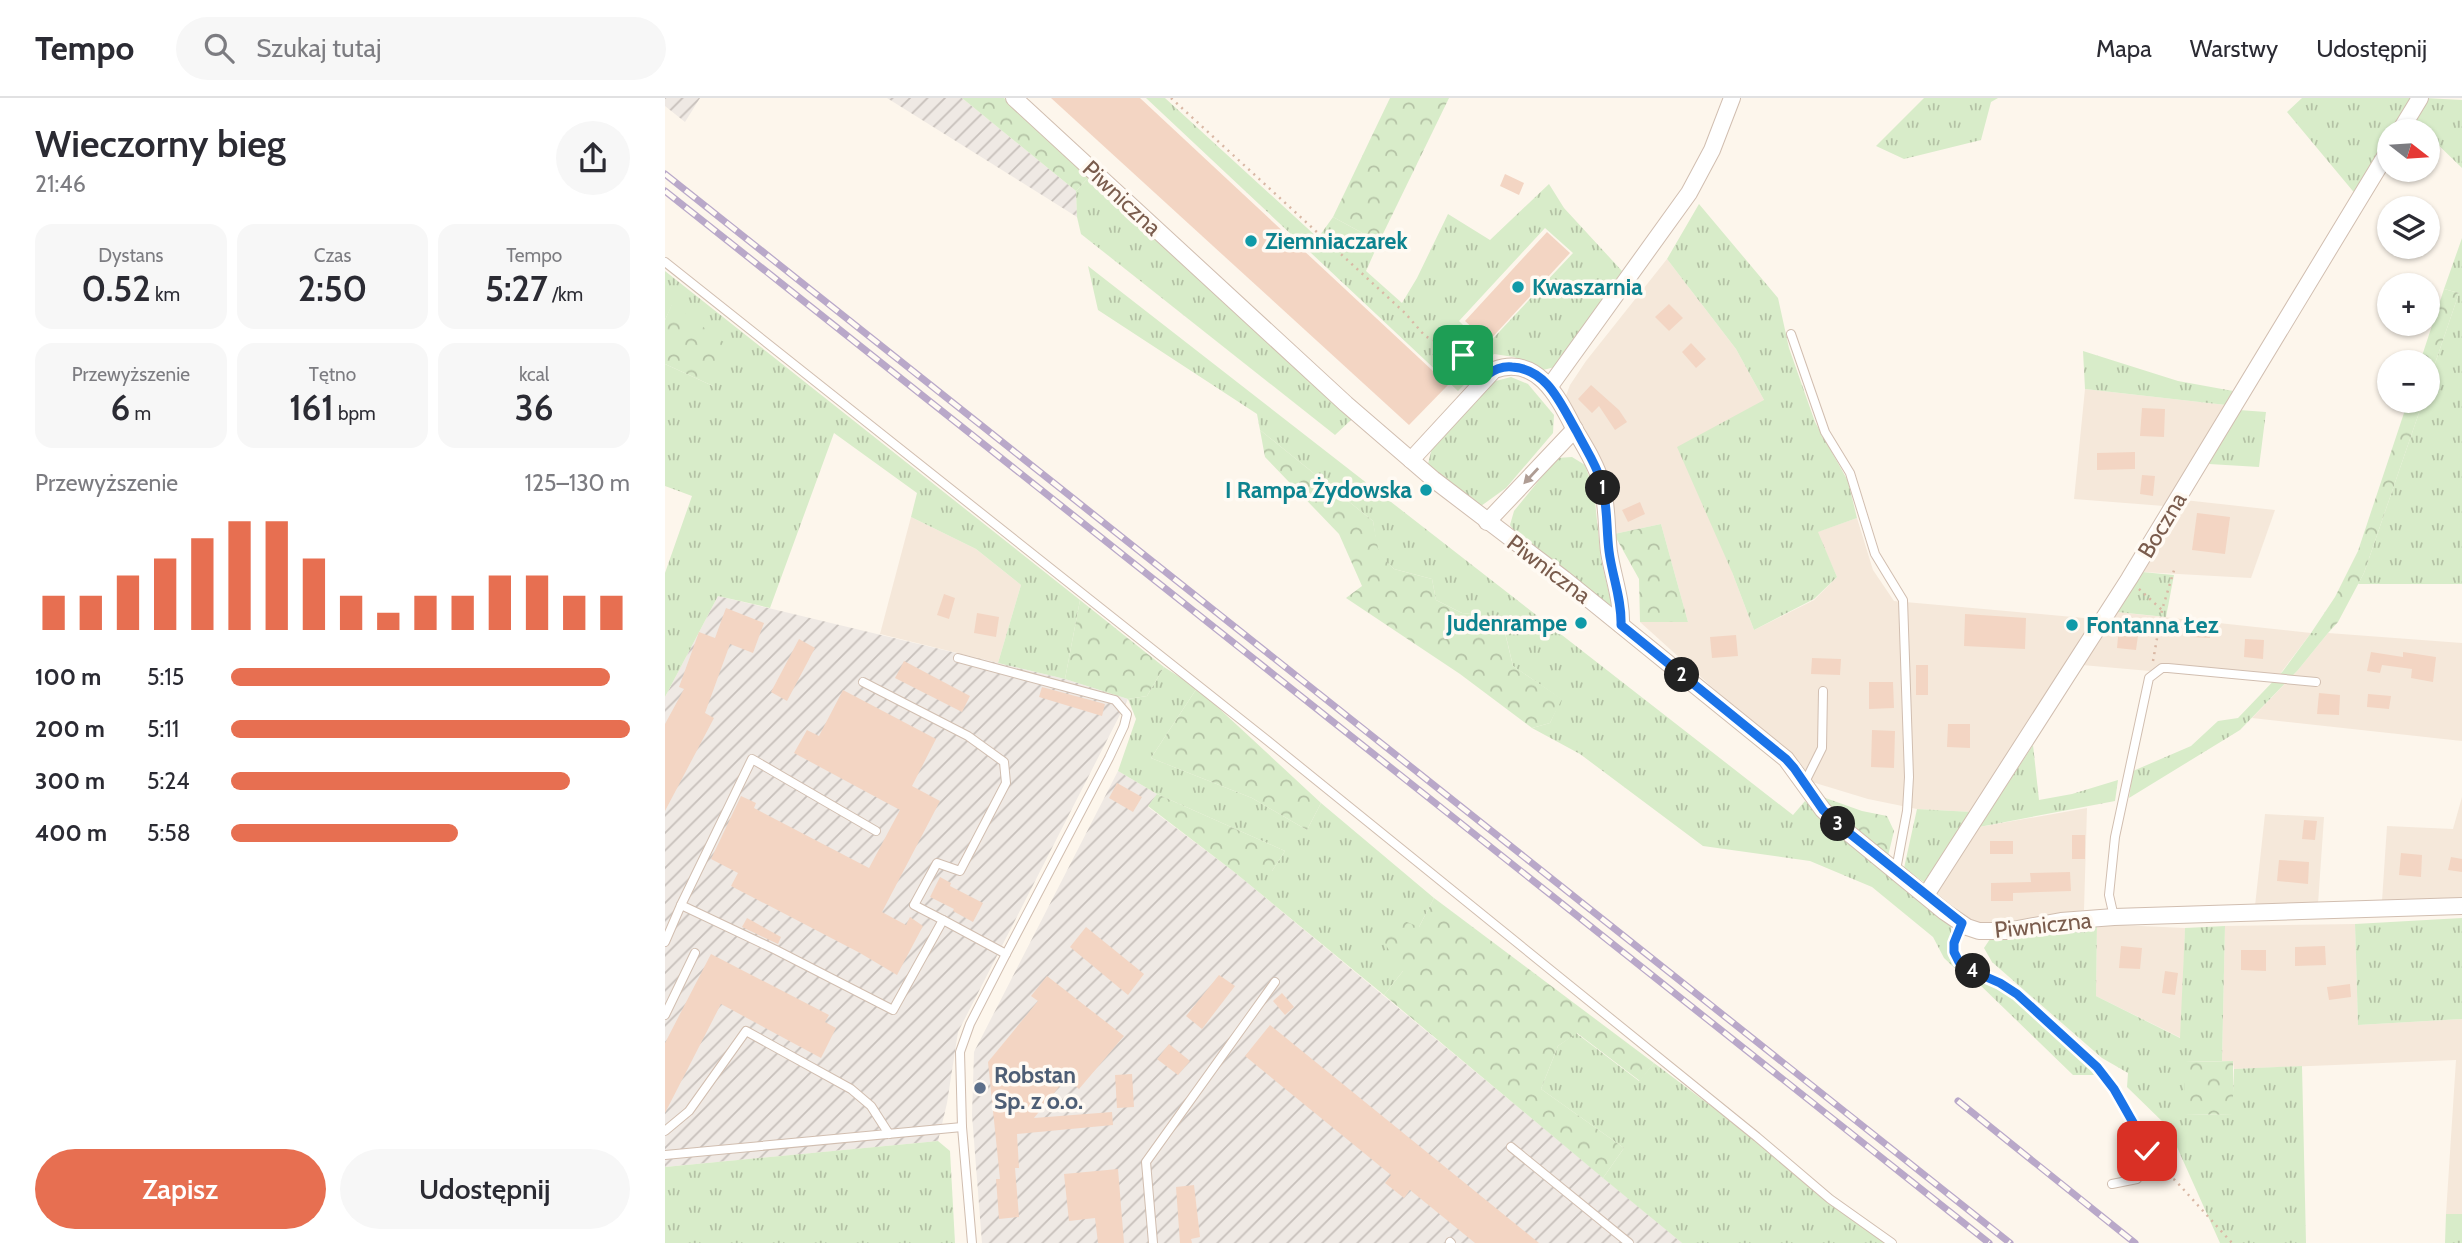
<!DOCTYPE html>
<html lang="pl">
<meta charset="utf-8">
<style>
:root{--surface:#fff;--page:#f7f7f7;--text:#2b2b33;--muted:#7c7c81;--line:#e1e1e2;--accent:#e76f51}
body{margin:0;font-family:Cabin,sans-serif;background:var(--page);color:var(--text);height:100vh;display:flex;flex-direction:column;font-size:26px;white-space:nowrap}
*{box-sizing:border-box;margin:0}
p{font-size:23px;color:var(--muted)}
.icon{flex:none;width:38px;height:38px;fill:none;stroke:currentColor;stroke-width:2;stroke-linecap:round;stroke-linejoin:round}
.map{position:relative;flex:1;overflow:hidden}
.sheet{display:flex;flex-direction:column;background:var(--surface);width:665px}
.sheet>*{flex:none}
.needle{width:46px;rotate:107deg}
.buttons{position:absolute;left:1712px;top:21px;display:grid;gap:14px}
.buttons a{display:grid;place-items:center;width:63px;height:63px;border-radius:50%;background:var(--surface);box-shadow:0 2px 5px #0004;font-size:35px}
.pin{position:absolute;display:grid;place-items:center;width:60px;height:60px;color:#fff;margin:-30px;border-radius:14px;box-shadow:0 4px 10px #0006}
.km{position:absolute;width:35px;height:35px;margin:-18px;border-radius:50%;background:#222;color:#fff;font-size:19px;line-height:35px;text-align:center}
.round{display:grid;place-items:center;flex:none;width:74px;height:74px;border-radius:37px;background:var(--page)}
.overview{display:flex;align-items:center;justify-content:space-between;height:119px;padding:0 35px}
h1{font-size:38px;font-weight:600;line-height:52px}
.figures{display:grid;grid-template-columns:repeat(3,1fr);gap:10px;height:119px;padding:7px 35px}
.figures div{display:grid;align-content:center;border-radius:18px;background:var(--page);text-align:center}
.figures b{font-size:35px;font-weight:600}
.figures small{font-size:19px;font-weight:400}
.figures p{font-size:19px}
.chart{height:196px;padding:14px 35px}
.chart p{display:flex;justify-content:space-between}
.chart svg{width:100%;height:126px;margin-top:7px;stroke:var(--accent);stroke-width:6}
.button{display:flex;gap:14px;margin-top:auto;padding:14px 35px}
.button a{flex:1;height:80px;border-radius:42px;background:var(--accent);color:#fff;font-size:28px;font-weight:600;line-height:80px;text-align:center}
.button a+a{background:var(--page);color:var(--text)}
ul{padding:0 35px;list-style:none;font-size:23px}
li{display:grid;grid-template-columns:112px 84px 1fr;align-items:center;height:52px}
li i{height:18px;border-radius:9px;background:var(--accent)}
header{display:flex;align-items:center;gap:42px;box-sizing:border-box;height:98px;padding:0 35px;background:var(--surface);border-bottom:2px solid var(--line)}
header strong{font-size:33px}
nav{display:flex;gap:38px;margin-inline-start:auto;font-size:24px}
.search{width:490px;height:63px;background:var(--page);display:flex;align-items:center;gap:18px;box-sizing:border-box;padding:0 24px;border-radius:38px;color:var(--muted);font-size:26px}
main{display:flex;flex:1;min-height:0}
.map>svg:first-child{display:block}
</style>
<header>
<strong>Tempo</strong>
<div class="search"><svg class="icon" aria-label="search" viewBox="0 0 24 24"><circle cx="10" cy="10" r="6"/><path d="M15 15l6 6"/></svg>Szukaj tutaj</div>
<nav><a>Mapa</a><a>Warstwy</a><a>Udostępnij</a></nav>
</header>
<main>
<section class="sheet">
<div class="overview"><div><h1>Wieczorny bieg</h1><p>21:46</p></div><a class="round"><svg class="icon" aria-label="share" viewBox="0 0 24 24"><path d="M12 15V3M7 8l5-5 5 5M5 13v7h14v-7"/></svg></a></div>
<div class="figures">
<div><p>Dystans</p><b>0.52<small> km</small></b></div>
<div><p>Czas</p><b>2:50</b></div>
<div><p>Tempo</p><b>5:27<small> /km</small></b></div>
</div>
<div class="figures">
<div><p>Przewyższenie</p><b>6<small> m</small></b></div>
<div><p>Tętno</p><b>161<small> bpm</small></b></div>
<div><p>kcal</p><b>36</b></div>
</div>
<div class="chart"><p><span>Przewyższenie</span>125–130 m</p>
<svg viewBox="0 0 160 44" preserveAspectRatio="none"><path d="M5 44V32M15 44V32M25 44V25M35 44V19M45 44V12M55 44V6M65 44V6M75 44V19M85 44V32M95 44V38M105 44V32M115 44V32M125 44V25M135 44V25M145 44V32M155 44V32"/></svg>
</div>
<ul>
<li><b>100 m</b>5:15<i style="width:95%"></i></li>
<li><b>200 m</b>5:11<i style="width:100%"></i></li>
<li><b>300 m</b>5:24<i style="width:85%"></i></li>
<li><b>400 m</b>5:58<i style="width:57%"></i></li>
</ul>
<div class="button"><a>Zapisz</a><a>Udostępnij</a></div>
</section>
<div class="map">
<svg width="1797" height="1145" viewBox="0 0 1797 1145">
<defs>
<pattern id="industrial-furrows" width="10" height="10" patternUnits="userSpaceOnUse" patternTransform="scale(1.75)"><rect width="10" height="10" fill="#efe9e4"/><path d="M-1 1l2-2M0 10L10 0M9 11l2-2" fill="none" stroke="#c7c0bb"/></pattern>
<pattern id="grass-tufts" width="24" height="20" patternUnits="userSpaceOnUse" patternTransform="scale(1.75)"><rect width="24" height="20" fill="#d8ecc9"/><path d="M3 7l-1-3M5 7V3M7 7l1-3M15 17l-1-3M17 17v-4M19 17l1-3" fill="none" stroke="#b4c2a5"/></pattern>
<pattern id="forest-crowns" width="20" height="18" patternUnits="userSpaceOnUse" patternTransform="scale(1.75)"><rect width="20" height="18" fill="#d8ecc9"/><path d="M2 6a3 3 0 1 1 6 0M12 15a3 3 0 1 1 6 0" fill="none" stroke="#b4c2a5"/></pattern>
</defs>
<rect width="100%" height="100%" fill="#fdf6ec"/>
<g fill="#f5e8da">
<polygon points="1002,161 1071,251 1099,302 1067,474 1089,532 1149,502 1172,479 1152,434 1192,420 1208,472 1229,503 1430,521 1307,714 1252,711 1203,701 1147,684 1130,664 975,524 1023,524 996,426 949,436 899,303 905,287 921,263"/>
<polygon points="1420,291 1561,307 1499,408 1409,401"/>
<polygon points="1519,402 1610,412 1586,480 1477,474"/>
<polygon points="246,419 311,451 356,487 333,565 215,536"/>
<polygon points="1452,514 1646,535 1609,584 1417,567"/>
<polygon points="1663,535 1797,545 1797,643 1587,620 1633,572"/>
<polygon points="1797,699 1797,801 1717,803 1722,728 1788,731"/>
<polygon points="1422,710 1419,812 1351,824 1314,828 1267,798 1314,729"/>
<polygon points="1600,716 1659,719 1653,806 1590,808"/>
<polygon points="1432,826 1520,830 1516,940 1431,898"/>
<polygon points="1690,826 1693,927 1797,921 1797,1116 1781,1116 1791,962 1569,971 1568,963 1557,963 1560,828"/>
</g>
<g fill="url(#industrial-furrows)">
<polygon points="0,0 35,0 20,24 0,8"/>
<polygon points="222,0 297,0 411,93 412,119"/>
<polygon points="53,498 400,581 463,601 293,934 282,1005 273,1043 0,1069 0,599"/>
<polygon points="453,673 492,696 483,709 568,773 1017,1145 317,1145 307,1017 309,954"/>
</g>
<g fill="url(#grass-tufts)" fill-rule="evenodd">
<path d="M481 0H500L653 140 668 119 714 144 701 173 737 205 752 180 783 116 825 142 884 86 899 110 957 173 890 269 878 272 849 259 829 256 793 293ZM880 130 908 155 820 249 794 223Z"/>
<polygon points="1259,0 1333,0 1326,4 1316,42 1239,61 1211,48"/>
<polygon points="1637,0 1750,0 1731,33 1724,33 1724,46 1692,98 1622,14"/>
<polygon points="1760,0 1797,2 1797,70 1762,36 1762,33 1759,33 1748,22"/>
<polygon points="424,79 687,321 670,337 416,136 412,119 411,93"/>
<polygon points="1034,106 1113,200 1124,250 1150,324 1183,383 1192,420 1153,434 1172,479 1149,501 1089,532 1067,474 1012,349 1099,302 1071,251 1002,161"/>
<polygon points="1797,140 1797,486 1693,486 1699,475 1758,303 1762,303 1762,289 1794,195 1779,191"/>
<path d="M423 168 1128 717 1140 703 1183 745 1284 823C1291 836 1278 848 1288 864 1298 881 1323 882 1339 892 1362 906 1415 954 1429 977H1408L1313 885 1297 877 1279 860 1268 839 1207 789 1145 763 1038 748 915 656 867 630 885 625 896 601 848 568 839 530 824 518 797 515 771 502 767 481 729 471 713 456 708 423 595 332 592 316 433 212Z"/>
<polygon points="0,173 415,502 400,581 333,565 356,487 311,451 246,419 252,395 169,335 105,510 53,498 0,599 0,475 27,398 0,388 0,266 48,288 7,207 0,222"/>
<polygon points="1418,253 1513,283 1568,293 1561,307 1420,291"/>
<polygon points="846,279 863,286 889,317 888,335 841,390 816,408 767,374 763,366 768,346 827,284"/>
<polygon points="1574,312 1601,314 1594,369 1544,366"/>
<polygon points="907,359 920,367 929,393 936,462 947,508 938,505 857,444 845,427 849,413 892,360"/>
<polygon points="1477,474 1509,477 1501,519 1452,514"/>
<polygon points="1646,535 1663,535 1633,572 1575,632 1464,700 1468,673 1526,648 1553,623 1573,620 1618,573"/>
<polygon points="499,569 532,590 486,660 587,700 642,732 656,705 769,800 754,829 738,873 719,897 568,773 607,773 620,753 492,696 453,673 471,621 463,601 482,598"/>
<polygon points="1368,647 1374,702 1407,696 1453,682 1450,703 1314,729"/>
<polygon points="1252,711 1307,714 1260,785 1239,770"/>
<polygon points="1797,820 1797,921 1693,927 1690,826"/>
<polygon points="1432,826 1431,898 1515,940 1520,830 1560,828 1557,963 1520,964 1520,1016 1567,1017 1569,971 1637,968 1641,1145 1555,1145 1503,1029 1462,989 1463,975 1437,960 1327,864 1319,850 1325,841 1404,832"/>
<polygon points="911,935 974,983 989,965 1151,1087 1232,1145 1017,1145 938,1080 959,1050 876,991 893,948"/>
<polygon points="273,1043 285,1053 290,1145 0,1145 0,1069"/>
<polygon points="1781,1116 1797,1116 1797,1145 1780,1145"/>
</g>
<g fill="url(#forest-crowns)">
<polygon points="297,0 339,0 424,79 411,93"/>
<polygon points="725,0 784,0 714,144 668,119"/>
<polygon points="1779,191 1794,195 1762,289 1762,264 1755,264"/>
<polygon points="7,206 64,248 48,288 0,266 0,222"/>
<polygon points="1743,303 1758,303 1699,475 1673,524 1663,535 1646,535 1670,499 1693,453"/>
<polygon points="595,332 708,423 714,456 729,471 767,481 771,502 797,515 825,518 839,531 848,568 897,601 885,625 867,630 795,576 681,500 697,488 674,436 600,359"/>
<polygon points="996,426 1023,524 975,524 974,481 949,436"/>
<polygon points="415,502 499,569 482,598 463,601 400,581"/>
<polygon points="532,590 656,705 642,732 587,700 486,660"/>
<polygon points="492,696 620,753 607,773 568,773 483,708"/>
<polygon points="1152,697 1197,713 1222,718 1229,733 1223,758 1170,718"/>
<polygon points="769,800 989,965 975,983 912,935 893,948 876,991 959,1050 938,1080 719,897 738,873 718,843 732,820 754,829"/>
<polygon points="1568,963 1568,1017 1520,1016 1520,964"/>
</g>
<g fill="#f3d5c3">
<polygon points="386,0 475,0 783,287 744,327"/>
<polygon points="840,76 859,85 854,97 835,88"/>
<polygon points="882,134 905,155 823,244 800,223"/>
<polygon points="1004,206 1018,220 1004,233 990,219"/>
<polygon points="1026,245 1041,261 1031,270 1017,254"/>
<polygon points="926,287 954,312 962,324 950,332 934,308 927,315 913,301"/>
<polygon points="1477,310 1500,311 1499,339 1475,338"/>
<polygon points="1470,354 1470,371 1432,372 1432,355"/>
<polygon points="1477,377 1490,378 1488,398 1475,396"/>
<polygon points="975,404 980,416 963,424 957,412"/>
<polygon points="1532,415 1565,419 1560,456 1527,452"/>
<polygon points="279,496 290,500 284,521 272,517"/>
<polygon points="61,510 99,525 88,555 65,546 40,615 49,620 0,713 0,626 19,591 14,589 34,534 50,540"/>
<polygon points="312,515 334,519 331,539 309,535"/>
<polygon points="1300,516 1361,520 1360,551 1299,548"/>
<polygon points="1526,526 1546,527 1545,540 1525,539"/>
<polygon points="1454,528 1474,530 1471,552 1452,550"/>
<polygon points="1071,537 1073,558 1047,560 1045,539"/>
<polygon points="134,541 150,550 122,603 106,594"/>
<polygon points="1580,541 1599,542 1598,561 1579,559"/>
<polygon points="1706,554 1738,559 1738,554 1771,559 1768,584 1746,580 1747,571 1717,567 1715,575 1702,573"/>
<polygon points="1147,560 1176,561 1175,577 1146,576"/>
<polygon points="239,563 305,598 297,614 230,580"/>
<rect x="1251" y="567" width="12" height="30"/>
<polygon points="1204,584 1228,584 1229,610 1204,611"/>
<polygon points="377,589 440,606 437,618 374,599"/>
<polygon points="178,592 271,641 247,688 275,703 217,814 241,827 245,819 258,828 232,877 195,855 66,788 73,775 46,761 76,698 91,705 89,710 204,770 235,712 129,655 142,632 154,638"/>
<polygon points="1654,595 1675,597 1674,617 1652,616"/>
<polygon points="1703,596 1726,598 1724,611 1702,609"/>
<polygon points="1283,626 1305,626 1305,650 1282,649"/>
<polygon points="1207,632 1230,633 1229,670 1206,669"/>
<polygon points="452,685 477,699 468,714 444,700"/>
<polygon points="1639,722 1652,723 1650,742 1637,741"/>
<rect x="1407" y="737" width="13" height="24"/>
<rect x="1325" y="743" width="23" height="13"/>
<polygon points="1736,755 1757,757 1756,779 1734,777"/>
<polygon points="1786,759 1797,761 1797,774 1783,772"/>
<polygon points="1614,762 1644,764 1643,786 1612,783"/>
<polygon points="1405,774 1406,793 1348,795 1348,803 1326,803 1326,785 1366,784 1365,775"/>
<polygon points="275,779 286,785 285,788 318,805 308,824 288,813 289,811 265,799"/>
<polygon points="82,820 116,839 113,846 77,829"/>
<polygon points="421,829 479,876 463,897 405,849"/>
<polygon points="1456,848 1477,850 1475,871 1454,870"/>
<polygon points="1660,848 1661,867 1630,868 1630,849"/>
<polygon points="1576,852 1601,852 1601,873 1576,872"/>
<polygon points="46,856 164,917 160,924 171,930 156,960 56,906 0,1015 0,945"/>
<polygon points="1500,873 1513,875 1510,897 1497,895"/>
<polygon points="554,877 570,888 537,931 521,918"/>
<polygon points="382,878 459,938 414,991 401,980 369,1020 447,1014 448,1027 352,1036 354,1070 350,1070 354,1119 334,1121 331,1081 335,1081 323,964 373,903 366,898"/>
<polygon points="1685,886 1686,899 1664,902 1662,889"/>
<polygon points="617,895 629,909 620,917 608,903"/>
<polygon points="605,927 874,1145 810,1145 745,1092 739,1100 720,1085 726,1077 580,958"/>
<polygon points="504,946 525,963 513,977 492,961"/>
<polygon points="467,976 469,1009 452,1010 450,977"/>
<polygon points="453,1071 459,1145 433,1145 430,1120 404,1123 399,1076"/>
<polygon points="529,1087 535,1139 526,1141 527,1145 515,1145 511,1089"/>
</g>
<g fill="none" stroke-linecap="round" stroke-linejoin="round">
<g stroke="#d1beb0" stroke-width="10">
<g id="service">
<polyline points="0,164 603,643 1092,1039 1165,1101 1227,1145"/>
<polyline points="1126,236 1160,334 1185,375 1210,456 1238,502 1244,679 1242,713 1231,772"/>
<polyline points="293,560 450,602 462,616 459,628 444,660 341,856"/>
<polyline points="198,584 303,638 339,664 341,685 295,773 272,765 249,807 278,822"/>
<polyline points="1139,686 1157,650 1158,593"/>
<polyline points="211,733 87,661 16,807 111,852 228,912 278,822 341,856 305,926 295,954 297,1029 307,1145"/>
<polyline points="1449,819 1444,797 1450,739 1484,580 1497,570 1503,570 1651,584"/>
<path d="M1297 825C1291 837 1285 848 1292 861 1300 876 1333 882 1347 893 1364 904 1377 919 1392 932 1406 945 1422 958 1435 972 1447 986 1481 1039 1482 1057 1483 1066 1479 1074 1472 1081L1447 1086"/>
<polyline points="0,844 16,807"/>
<polyline points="0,917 30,855"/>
<polyline points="0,1033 24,1013 81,933 186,991 206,1008 224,1036"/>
<polyline points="846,1049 964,1145"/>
<polyline points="0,1057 297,1029"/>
<polyline points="785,1144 786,1145"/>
<polyline points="488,1145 481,1064 610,884"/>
</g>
</g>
<g stroke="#d1beb0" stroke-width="18">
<g id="minor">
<polyline points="349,0 681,306 768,381 899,481 1121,661 1158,712 1174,727 1280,814 1302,829 1314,833 1342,833 1396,823 1449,819 1797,808"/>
<polyline points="1735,33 1755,0"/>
<polyline points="885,288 1024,95 1047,52 1067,0"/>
<path d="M746 362 829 272C873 256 894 301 910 332 920 349 931 366 936 384 943 407 941 430 944 454 948 479 957 502 956 527"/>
<polyline points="822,424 910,331"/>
<polyline points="1261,797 1464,481 1724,52"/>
</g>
</g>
<g stroke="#d9b8a5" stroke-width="2.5" stroke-dasharray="2 5" stroke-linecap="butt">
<polyline points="506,0 740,215 760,238 798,257 813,269"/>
<polyline points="1474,491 1497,512"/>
<polyline points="1488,563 1497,512 1510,469"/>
<polyline points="1490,1071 1510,1082 1567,1145"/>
</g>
<use href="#service" stroke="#fff" stroke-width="8"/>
<use href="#minor" stroke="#fff" stroke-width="16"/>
<g stroke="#b9a8c9" stroke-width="7">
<g id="rail">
<polyline points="0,76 1345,1145"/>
<polyline points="0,93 1324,1145"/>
<polyline points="1293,1003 1470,1145"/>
</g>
</g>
<use href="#rail" stroke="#fffaf3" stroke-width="4.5" stroke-dasharray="13" stroke-linecap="butt"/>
</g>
<defs><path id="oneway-solid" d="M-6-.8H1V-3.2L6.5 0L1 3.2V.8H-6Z" transform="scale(1.75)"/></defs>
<use fill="#af9d94" href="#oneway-solid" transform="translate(866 378) rotate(133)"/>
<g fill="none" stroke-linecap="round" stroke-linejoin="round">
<g stroke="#fff" stroke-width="14">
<path id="route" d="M798 257 822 277C830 271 837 268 847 269 883 271 896 307 912 334 920 350 931 366 936 383 943 406 941 429 944 453 947 478 957 501 956 527L1121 661 1129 670 1158 712 1174 727 1297 825 1289 845V854L1294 864 1303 871 1335 885 1352 896 1432 969 1449 991 1478 1042 1482 1053"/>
</g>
<use href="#route" stroke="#1a73e8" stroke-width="9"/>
</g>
<g fill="#0f9aa8" stroke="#fffaf3" stroke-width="2.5">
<circle cx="586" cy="143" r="7"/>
<circle cx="853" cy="189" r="7"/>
<circle cx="761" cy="392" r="7"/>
<circle cx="916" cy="525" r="7"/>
<circle cx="1407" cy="527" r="7"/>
</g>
<circle fill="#5c6f8a" stroke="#fffaf3" stroke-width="2.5" cx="315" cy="990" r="7"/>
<g text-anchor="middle" stroke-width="7" stroke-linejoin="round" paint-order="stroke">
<g font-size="23" fill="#7a5c4d" stroke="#fffaf3">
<text transform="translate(457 100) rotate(43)" y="8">Piwniczna</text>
<text transform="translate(1497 427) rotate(-59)" y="8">Boczna</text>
<text transform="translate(884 471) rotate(37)" y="8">Piwniczna</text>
<text transform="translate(1378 827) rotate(-6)" y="8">Piwniczna</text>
</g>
<g font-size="23" font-weight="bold" fill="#0d838f" stroke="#fffaf3" text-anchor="start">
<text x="600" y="151">Ziemniaczarek</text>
<text x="867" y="197">Kwaszarnia</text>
<text x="747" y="400" text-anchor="end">I Rampa Żydowska</text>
<text x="902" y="533" text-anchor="end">Judenrampe</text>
<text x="1421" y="535">Fontanna Łez</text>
</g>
<g font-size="23" font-weight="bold" fill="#4e5e75" stroke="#fffaf3" text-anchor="start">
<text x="329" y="985">Robstan<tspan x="329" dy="26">Sp. z o.o.</tspan></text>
</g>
</g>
</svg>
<div class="buttons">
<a><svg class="needle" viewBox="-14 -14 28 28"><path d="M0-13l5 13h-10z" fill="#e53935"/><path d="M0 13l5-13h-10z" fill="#7c7c81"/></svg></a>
<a><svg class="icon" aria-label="layers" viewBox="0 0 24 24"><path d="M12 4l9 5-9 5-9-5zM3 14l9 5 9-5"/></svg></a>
<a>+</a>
<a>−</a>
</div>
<div class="pin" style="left:798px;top:257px;background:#1e9e55"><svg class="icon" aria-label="arrive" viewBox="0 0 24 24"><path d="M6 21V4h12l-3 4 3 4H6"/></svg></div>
<div class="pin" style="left:1482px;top:1053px;background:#d93025"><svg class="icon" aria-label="check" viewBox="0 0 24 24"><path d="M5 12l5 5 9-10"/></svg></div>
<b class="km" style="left:938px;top:390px">1</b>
<b class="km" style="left:1017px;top:577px">2</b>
<b class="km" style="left:1173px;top:726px">3</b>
<b class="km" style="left:1308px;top:873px">4</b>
</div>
</main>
